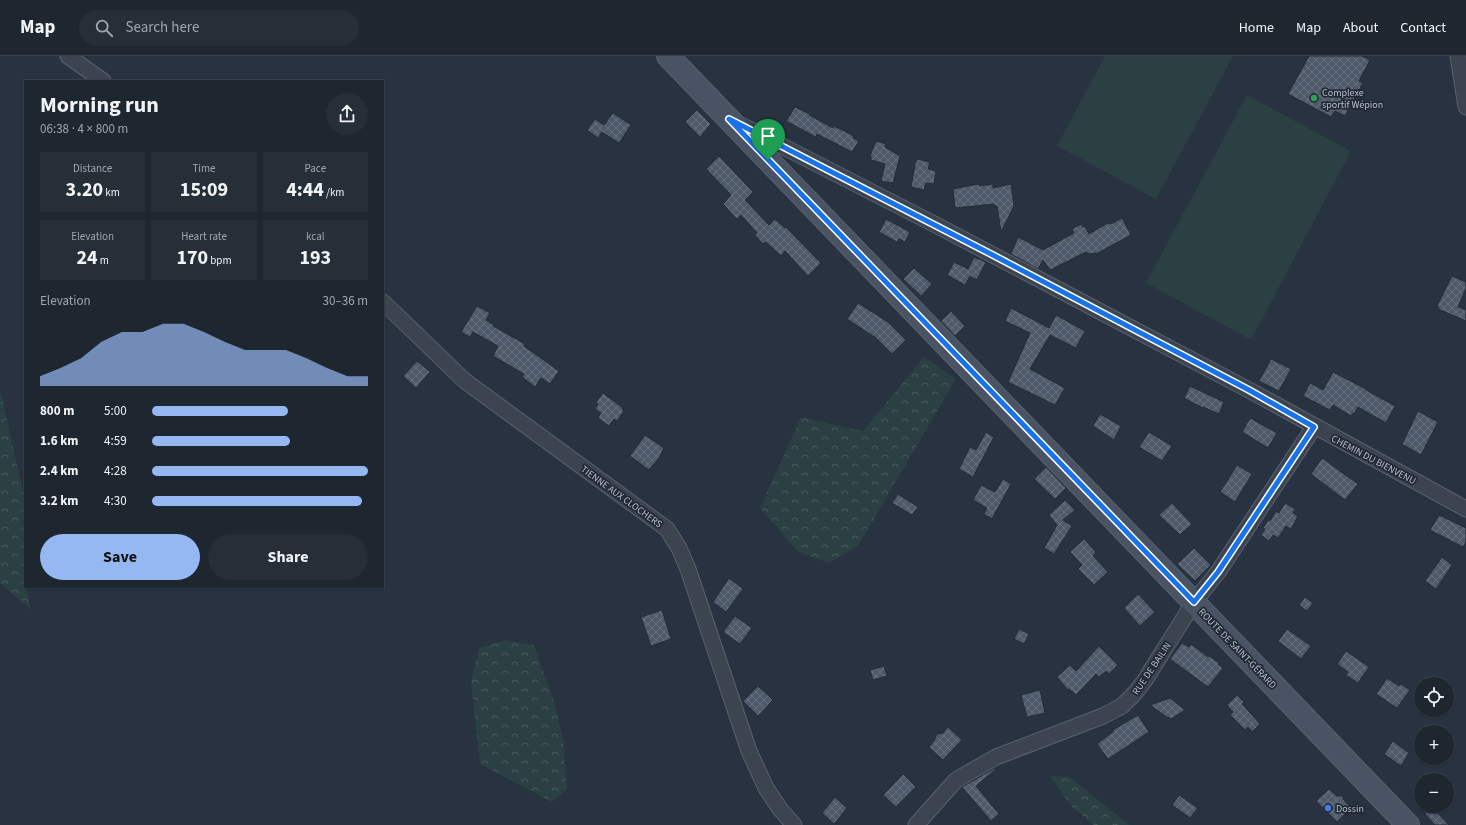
<!DOCTYPE html>
<meta charset="utf-8">
<style>
:root{--surface:#1e2630;--page:#262e38;--text:#f1f3f6;--muted:#a1a5ab;--line:#3c434c;--accent:#96b8f2}
body{margin:0;font-family:"Source Sans 3",sans-serif;background:var(--page);color:var(--text);height:100vh;display:flex;flex-direction:column;font-size:15px;white-space:nowrap}
*{box-sizing:border-box;margin:0}
p{font-size:13px;color:var(--muted)}
.icon{flex:none;width:22px;height:22px;fill:none;stroke:currentColor;stroke-width:2;stroke-linecap:round;stroke-linejoin:round}
.map{position:relative;flex:1;overflow:hidden}
.sheet{position:absolute;left:24px;top:24px;width:360px;height:508px;display:flex;flex-direction:column;background:var(--surface);border-radius:0px;box-shadow:0 1px 3px #0004,0 0 0 1px var(--line)}
.sheet>*{flex:none}
.fabs{position:absolute;left:1414px;top:621px;display:grid;gap:8px}
.fabs a{display:grid;place-items:center;width:40px;height:40px;border-radius:50%;background:var(--surface);box-shadow:0 1px 3px #0004,0 0 0 1px var(--line);font-size:20px}
.pin{position:absolute;display:grid;place-items:center;width:34px;height:34px;color:#fff;margin:-41px -17px;border-radius:50% 50% 50% 0;rotate:-45deg;box-shadow:0 0 4px #0007}
.pin .icon{rotate:45deg}
.round{display:grid;place-items:center;flex:none;width:42px;height:42px;border-radius:21px;background:var(--page)}
.overview{display:flex;align-items:center;justify-content:space-between;height:68px;padding:0 16px}
h1{font-size:22px;font-weight:700;line-height:30px}
.metrics{display:grid;grid-template-columns:repeat(3,1fr);gap:6px;height:68px;padding:4px 16px}
.metrics div{display:grid;align-content:center;border-radius:0px;background:var(--page);text-align:center}
.metrics b{font-size:20px;font-weight:700}
.metrics small{font-size:11px;font-weight:400}
.metrics p{font-size:11px}
.chart{height:112px;padding:8px 16px}
.chart p{display:flex;justify-content:space-between}
.chart svg{width:100%;height:72px;margin-top:4px;fill:var(--accent);opacity:.7}
.button{display:flex;gap:8px;margin-top:auto;padding:8px 16px}
.button a{flex:1;height:46px;border-radius:24px;background:var(--accent);color:#111;font-size:16px;font-weight:700;line-height:46px;text-align:center}
.button a+a{background:var(--page);color:var(--text)}
ul{padding:0 16px;list-style:none;font-size:13px}
li{display:grid;grid-template-columns:64px 48px 1fr;align-items:center;height:30px}
li i{height:10px;border-radius:5px;background:var(--accent)}
header{display:flex;align-items:center;gap:24px;box-sizing:border-box;height:56px;padding:0 20px;background:var(--surface);border-bottom:1px solid var(--line)}
header strong{font-size:19px}
nav{display:flex;gap:22px;margin-inline-start:auto;font-size:14px}
.search{width:280px;height:36px;background:var(--page);display:flex;align-items:center;gap:10px;box-sizing:border-box;padding:0 14px;border-radius:22px;color:var(--muted);font-size:15px}
.map>svg:first-child{display:block}
</style>
<header>
<strong>Map</strong>
<div class="search"><svg class="icon" aria-label="search" viewBox="0 0 24 24"><circle cx="10" cy="10" r="6"/><path d="M15 15l6 6"/></svg>Search here</div>
<nav><a>Home</a><a>Map</a><a>About</a><a>Contact</a></nav>
</header>
<div class="map">
<svg width="1466" height="769" viewBox="0 0 1466 769">
<defs>
<pattern id="forest-crowns" width="20" height="18" patternUnits="userSpaceOnUse"><rect width="20" height="18" fill="#2b4042"/><path d="M2 6a3 3 0 1 1 6 0M12 15a3 3 0 1 1 6 0" fill="none" stroke="#485a5c"/></pattern>
<pattern id="building-cross-hatch" width="8" height="8" patternUnits="userSpaceOnUse"><rect width="8" height="8" fill="#4e5969"/><path d="M0 0l8 8M0 8l8-8" fill="none" stroke="#656f7d"/></pattern>
</defs>
<rect width="100%" height="100%" fill="#283240"/>
<g fill="url(#forest-crowns)">
<polygon points="924,301 956,323 858,490 829,507 798,496 760,452 801,361 863,375"/>
<polygon points="0,333 24,440 24,521 31,554 0,527"/>
<polygon points="505,584 534,589 554,646 563,683 567,733 552,746 480,708 471,625 479,592"/>
<polygon points="1050,720 1070,721 1129,769 1094,769 1072,751"/>
</g>
<g fill="#2b4042">
<polygon points="1105,0 1233,0 1156,143 1057,90"/>
<polygon points="1247,39 1351,95 1251,284 1146,227"/>
</g>
<g fill="url(#building-cross-hatch)" stroke="#232b38">
<polygon points="1309,0 1362,0 1370,4 1359,25 1363,27 1345,60 1335,55 1331,61 1288,38"/>
<polygon points="795,51 810,58 809,59 833,72 834,70 854,80 853,82 859,85 852,96 817,78 816,81 786,65"/>
<polygon points="697,54 711,68 700,81 685,66"/>
<polygon points="613,57 631,69 619,87 602,76 598,82 587,74 595,63 604,69"/>
<polygon points="876,85 886,88 885,91 900,100 893,127 881,125 885,108 871,104 871,101 870,100"/>
<polygon points="719,100 753,136 745,144 769,169 775,163 785,172 786,171 821,207 808,220 785,195 781,200 766,186 763,188 755,179 757,177 741,159 737,163 723,148 731,139 706,113"/>
<polygon points="917,103 930,106 928,113 936,115 934,128 926,127 924,134 911,131 915,108"/>
<polygon points="978,128 980,130 993,128 993,132 1011,128 1014,150 1001,176 997,150 995,150 994,148 955,152 953,133"/>
<polygon points="1122,162 1131,179 1096,198 1095,197 1089,198 1086,196 1050,214 1043,204 1038,213 1011,198 1018,181 1043,194 1074,177 1072,173 1081,168 1083,171 1085,171 1089,178 1108,167 1111,168"/>
<polygon points="886,163 910,176 905,186 899,183 897,186 879,176"/>
<polygon points="974,201 986,206 977,224 970,220 965,229 947,219 954,206 968,213"/>
<polygon points="914,212 932,228 921,240 903,223"/>
<polygon points="1452,220 1466,226 1466,232 1458,251 1466,254 1466,265 1438,253 1439,251 1437,250"/>
<polygon points="858,247 888,266 906,284 892,298 876,282 847,263"/>
<polygon points="477,250 490,257 486,264 494,269 493,270 525,288 524,290 559,315 550,328 541,322 535,331 522,321 524,318 493,300 498,290 473,276 470,281 461,276"/>
<polygon points="1011,252 1049,272 1056,259 1085,275 1076,292 1050,279 1030,313 1065,332 1055,349 1008,326 1030,277 1005,265"/>
<polygon points="951,255 965,270 955,280 941,265"/>
<polygon points="1271,303 1291,313 1279,335 1259,325"/>
<polygon points="417,305 430,316 416,332 403,320"/>
<polygon points="1333,316 1366,333 1366,334 1395,350 1386,367 1358,351 1354,358 1353,357 1351,360 1333,349 1330,354 1303,340 1310,327 1323,334"/>
<polygon points="1190,330 1224,346 1219,358 1203,351 1203,352 1184,342"/>
<polygon points="603,337 623,352 622,353 624,355 617,365 614,363 609,370 598,362 601,357 595,353 598,348 596,346"/>
<polygon points="1418,355 1438,366 1421,399 1402,388"/>
<polygon points="1100,358 1121,370 1114,384 1093,370"/>
<polygon points="1250,362 1277,377 1268,392 1242,376"/>
<polygon points="986,376 994,381 973,421 959,413 970,391 976,394"/>
<polygon points="1149,376 1172,390 1162,405 1139,391"/>
<polygon points="645,379 664,392 659,402 649,414 630,400"/>
<polygon points="1322,402 1358,428 1345,444 1311,418"/>
<polygon points="1237,409 1252,418 1235,446 1220,436"/>
<polygon points="1046,411 1066,432 1055,443 1034,423"/>
<polygon points="1003,423 1011,428 992,463 984,458 987,452 973,444 981,429 995,436"/>
<polygon points="898,438 918,451 912,459 892,447"/>
<polygon points="1065,444 1075,454 1063,464 1072,470 1054,498 1044,492 1057,469 1049,459"/>
<polygon points="1172,447 1192,468 1180,479 1159,459"/>
<polygon points="1285,447 1295,453 1293,457 1298,460 1291,473 1286,470 1278,482 1273,479 1269,485 1261,479 1265,473 1263,472 1268,464 1270,465 1276,455 1279,457"/>
<polygon points="1439,459 1466,472 1466,486 1463,491 1430,474"/>
<polygon points="1084,483 1096,496 1093,500 1108,516 1094,529 1078,513 1082,509 1070,496"/>
<polygon points="1194,492 1211,509 1195,525 1177,508"/>
<polygon points="1442,501 1452,509 1436,533 1425,525"/>
<polygon points="729,522 743,533 726,556 713,546"/>
<polygon points="1138,538 1155,556 1140,570 1124,552"/>
<polygon points="1305,541 1313,547 1307,555 1299,549"/>
<polygon points="662,554 671,583 651,590 641,561"/>
<polygon points="735,560 752,572 740,588 723,576"/>
<polygon points="1019,573 1029,578 1024,588 1014,583"/>
<polygon points="1287,573 1311,590 1301,603 1278,585"/>
<polygon points="1182,587 1189,591 1191,588 1208,601 1209,600 1219,607 1218,608 1223,612 1208,631 1170,603"/>
<polygon points="1099,590 1118,609 1109,618 1106,615 1099,621 1096,618 1076,639 1069,633 1068,634 1057,621 1070,609 1076,615"/>
<polygon points="1346,595 1369,611 1358,627 1346,619 1348,616 1337,608"/>
<polygon points="884,610 887,620 873,624 870,614"/>
<polygon points="1387,622 1399,630 1401,628 1410,634 1397,652 1376,638"/>
<polygon points="758,630 773,644 758,660 743,645"/>
<polygon points="1040,634 1045,657 1027,661 1021,639"/>
<polygon points="1237,639 1244,646 1242,648 1260,668 1252,676 1248,671 1245,674 1230,659 1233,656 1227,649"/>
<polygon points="1170,642 1185,654 1171,663 1169,661 1168,662 1150,649"/>
<polygon points="1138,659 1149,676 1108,703 1097,688 1114,675 1113,674"/>
<polygon points="948,671 962,684 943,704 929,691 934,685 937,678 943,677"/>
<polygon points="1393,685 1409,697 1401,710 1384,698"/>
<polygon points="995,712 996,713 976,730 999,758 991,765 962,731"/>
<polygon points="903,718 916,731 896,751 883,739"/>
<polygon points="1329,733 1337,740 1343,740 1343,743 1351,752 1337,766 1316,745"/>
<polygon points="1179,739 1198,752 1190,762 1172,749"/>
<polygon points="835,741 847,752 834,768 822,757"/>
<polygon points="1432,751 1449,769 1435,769 1425,758"/>
</g>
<g fill="none" stroke-linecap="round" stroke-linejoin="round">
<g stroke="#5a626d" stroke-width="17">
<g id="minor">
<polyline points="68,0 103,25"/>
<polyline points="1458,0 1466,51"/>
<polyline points="741,69 938,170 1249,334 1466,453"/>
<polyline points="383,246 465,325 667,473 679,492 688,513 749,695 766,732 780,753 794,769"/>
<polyline points="916,769 956,724 996,701 1103,660 1122,650 1136,636 1145,624 1194,546 1218,516 1314,371"/>
</g>
</g>
<g stroke="#5a626d" stroke-width="24">
<polyline id="secondary" points="668,0 1408,769"/>
</g>
<use href="#minor" stroke="#3c4450" stroke-width="15"/>
<use href="#secondary" stroke="#4a5363" stroke-width="22"/>
</g>
<g fill="none" stroke-linecap="round" stroke-linejoin="round">
<g stroke="#fff" stroke-width="8">
<polygon id="route" points="729,63 989,197 1249,334 1314,371 1218,516 1194,546"/>
</g>
<use href="#route" stroke="#1a73e8" stroke-width="5"/>
</g>
<circle fill="#2e9e5b" stroke="#212936" stroke-width="1.5" cx="1314" cy="42" r="4"/>
<circle fill="#3f7fe0" stroke="#212936" stroke-width="1.5" cx="1328" cy="752" r="4"/>
<g text-anchor="middle" stroke-width="3.5" stroke-linejoin="round" paint-order="stroke">
<g font-size="10" fill="#b9bfca" stroke="#212936" text-anchor="start">
<text x="1322" y="40">Complexe<tspan x="1322" dy="12">sportif Wépion</tspan></text>
<text x="1336" y="756">Dossin</text>
</g>
<g font-size="10" fill="#b9bfca" stroke="#212936">
<text transform="translate(1374 403) rotate(28)" y="4">CHEMIN DU BIENVENU</text>
<text transform="translate(622 440) rotate(36)" y="4">TIENNE AUX CLOCHERS</text>
<text transform="translate(1238 592) rotate(46)" y="4">ROUTE DE SAINT-GÉRARD</text>
<text transform="translate(1151 612) rotate(-56)" y="4">RUE DE BAILIN</text>
</g>
</g>
</svg>
<div class="fabs">
<a><svg class="icon" aria-label="locate" viewBox="0 0 24 24"><circle cx="12" cy="12" r="6"/><path d="M12 2v4M12 18v4M2 12h4M18 12h4"/></svg></a>
<a>+</a>
<a>−</a>
</div>
<div class="pin" style="left:768px;top:104px;background:#1e9e55"><svg class="icon" aria-label="arrive" viewBox="0 0 24 24"><path d="M6 21V4h12l-3 4 3 4H6"/></svg></div>
<section class="sheet">
<div class="overview"><div><h1>Morning run</h1><p>06:38 · 4 × 800 m</p></div><a class="round"><svg class="icon" aria-label="share" viewBox="0 0 24 24"><path d="M12 15V3M7 8l5-5 5 5M5 13v7h14v-7"/></svg></a></div>
<div class="metrics">
<div><p>Distance</p><b>3.20<small> km</small></b></div>
<div><p>Time</p><b>15:09</b></div>
<div><p>Pace</p><b>4:44<small> /km</small></b></div>
</div>
<div class="metrics">
<div><p>Elevation</p><b>24<small> m</small></b></div>
<div><p>Heart rate</p><b>170<small> bpm</small></b></div>
<div><p>kcal</p><b>193</b></div>
</div>
<div class="chart"><p><span>Elevation</span>30–36 m</p>
<svg viewBox="0 0 160 44" preserveAspectRatio="none"><path d="M0 44V38L10 33L20 27L30 17L40 11L50 11L60 6L70 6L80 11L90 17L100 22L110 22L120 22L130 27L140 33L150 38L160 38V44z"/></svg>
</div>
<ul>
<li><b>800 m</b>5:00<i style="width:63%"></i></li>
<li><b>1.6 km</b>4:59<i style="width:64%"></i></li>
<li><b>2.4 km</b>4:28<i style="width:100%"></i></li>
<li><b>3.2 km</b>4:30<i style="width:97%"></i></li>
</ul>
<div class="button"><a>Save</a><a>Share</a></div>
</section>
</div>
